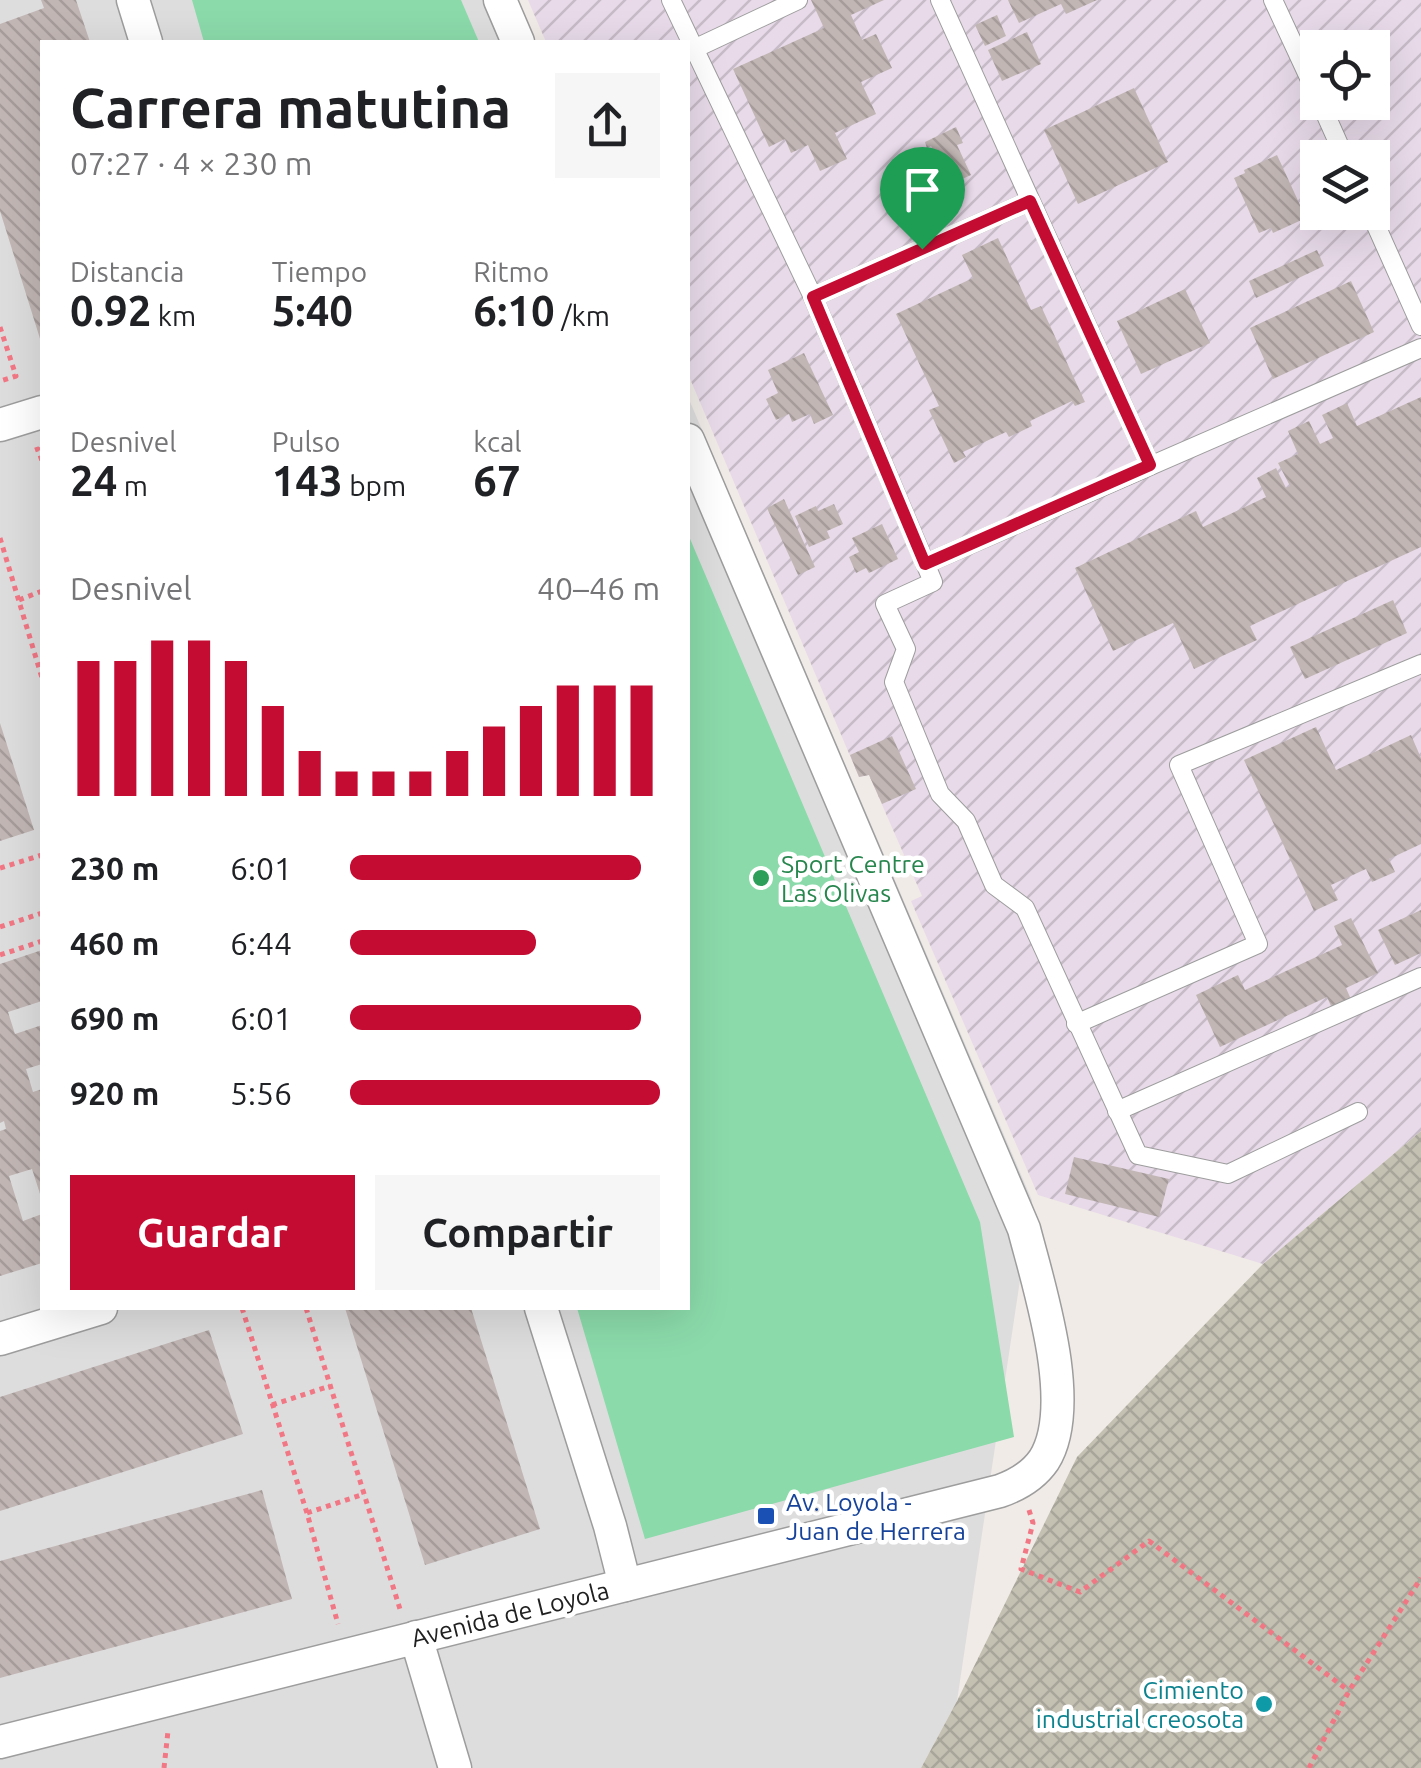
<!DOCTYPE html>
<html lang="es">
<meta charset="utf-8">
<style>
:root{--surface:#fff;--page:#f6f6f6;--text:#202124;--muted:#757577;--accent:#c40c33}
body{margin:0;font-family:Ubuntu,sans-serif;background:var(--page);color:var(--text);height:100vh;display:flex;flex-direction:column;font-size:38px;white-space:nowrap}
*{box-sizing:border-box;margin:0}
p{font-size:32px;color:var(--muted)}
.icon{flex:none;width:55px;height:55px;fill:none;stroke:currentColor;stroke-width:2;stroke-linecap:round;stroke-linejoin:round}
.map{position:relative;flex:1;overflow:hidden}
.details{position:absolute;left:40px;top:40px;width:650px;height:1270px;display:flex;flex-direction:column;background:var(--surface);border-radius:0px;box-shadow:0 10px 40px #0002}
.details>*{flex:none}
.fabs{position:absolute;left:1300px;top:30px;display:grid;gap:20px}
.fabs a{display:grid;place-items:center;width:90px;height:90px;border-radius:0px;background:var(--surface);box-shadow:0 10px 40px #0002;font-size:50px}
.pin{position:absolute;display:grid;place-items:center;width:85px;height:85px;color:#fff;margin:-102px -42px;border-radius:50% 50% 50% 0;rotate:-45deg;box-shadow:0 0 10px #0007}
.pin .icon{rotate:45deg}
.round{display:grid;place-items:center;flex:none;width:105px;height:105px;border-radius:0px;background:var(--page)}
.head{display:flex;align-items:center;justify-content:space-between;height:170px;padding:0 30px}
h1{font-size:55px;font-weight:600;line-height:75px}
.stats{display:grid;grid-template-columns:repeat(3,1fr);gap:15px;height:170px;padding:10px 30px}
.stats div{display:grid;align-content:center}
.stats b{font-size:42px;font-weight:600}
.stats small{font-size:28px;font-weight:400}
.stats p{font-size:28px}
.chart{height:280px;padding:20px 30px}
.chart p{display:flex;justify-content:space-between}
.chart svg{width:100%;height:180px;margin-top:10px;stroke:var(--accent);stroke-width:6}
.action{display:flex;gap:20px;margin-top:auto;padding:20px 30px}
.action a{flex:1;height:115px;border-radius:0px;background:var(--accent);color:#fff;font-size:40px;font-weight:600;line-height:115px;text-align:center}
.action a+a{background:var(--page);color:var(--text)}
ul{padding:0 30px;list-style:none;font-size:32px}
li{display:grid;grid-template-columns:160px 120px 1fr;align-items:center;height:75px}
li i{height:25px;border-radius:12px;background:var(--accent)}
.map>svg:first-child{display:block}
</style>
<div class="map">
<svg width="1421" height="1768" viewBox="0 0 1421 1768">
<defs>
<pattern id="industrial-furrows" width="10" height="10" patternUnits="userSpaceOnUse" patternTransform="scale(2.5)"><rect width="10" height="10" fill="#e8dae9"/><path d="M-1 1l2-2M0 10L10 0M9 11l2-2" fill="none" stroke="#c7bbc8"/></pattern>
<pattern id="construction-cross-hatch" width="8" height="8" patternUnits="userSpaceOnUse" patternTransform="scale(2.5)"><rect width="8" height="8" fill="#c4c1b3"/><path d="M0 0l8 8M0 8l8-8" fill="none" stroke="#a8a69a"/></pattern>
<pattern id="building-back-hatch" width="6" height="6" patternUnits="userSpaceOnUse" patternTransform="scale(2.5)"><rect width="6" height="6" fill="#c1b6b4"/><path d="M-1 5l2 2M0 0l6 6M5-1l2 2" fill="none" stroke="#a69c9a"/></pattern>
</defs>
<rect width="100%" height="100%" fill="#f0ebe7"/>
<polygon fill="#deddde" points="0,0 517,0 535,42 42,42 42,1308 688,1308 688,397 1032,1200 957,1701 921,1768 0,1768"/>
<path fill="url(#industrial-furrows)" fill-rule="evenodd" d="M528 0H1421V1131L1263 1264 1038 1195 911 901 922 896 869 775 859 777 688 374V42H546ZM1318 48H1372V102H1318ZM1318 158H1372V212H1318Z"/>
<polygon fill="url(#construction-cross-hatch)" points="1421,1131 1421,1768 921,1768 957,1701 1077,1457 1263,1264"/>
<g fill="#8bdaaa">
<polygon points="192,0 461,0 479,42 204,42"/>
<polygon points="688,534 980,1222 1014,1437 645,1539 577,1308 688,1308"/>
</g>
<g fill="url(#building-back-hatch)">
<polygon points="41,0 76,0 90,42 42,42 42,345 0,211 0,24 44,8"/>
<polygon points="811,0 884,0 851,15 862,40 876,34 892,68 861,82 876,114 835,133 847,159 820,171 808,145 791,153 785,139 769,147 733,69 824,28"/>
<polygon points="1008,0 1097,0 1066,14 1061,4 1019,23"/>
<polygon points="997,15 1006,36 985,46 975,25"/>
<polygon points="1027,32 1041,64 1002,81 988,50"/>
<polygon points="1134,88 1168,162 1078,204 1044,130"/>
<polygon points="956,127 963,143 957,145 971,175 949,185 931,146 927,148 925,142"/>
<polygon points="1277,155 1306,218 1273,233 1271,228 1259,233 1234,178 1245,173 1244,170"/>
<polygon points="998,238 1031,310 1041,306 1085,402 1075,406 1072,401 1030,421 1032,426 1009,437 1006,432 963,452 966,457 954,463 929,410 939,406 896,314 973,278 962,255"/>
<polygon points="1317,250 1324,266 1256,298 1249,281"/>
<polygon points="1351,281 1374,332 1273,379 1250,328"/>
<polygon points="1185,289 1210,343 1141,374 1117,321"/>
<polygon points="804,353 833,415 814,424 810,414 792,422 789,414 776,420 766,399 778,393 768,370"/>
<polygon points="1421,397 1421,547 1250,626 1257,640 1194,669 1173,623 1113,651 1075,568 1196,511 1203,527 1266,497 1257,478 1276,468 1286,488 1290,486 1278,463 1298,454 1288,431 1309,421 1320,444 1333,438 1322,415 1347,403 1357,426"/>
<polygon points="784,499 815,567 798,575 767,508"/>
<polygon points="834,504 843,524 827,531 830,538 809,547 795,516 816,506 818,511"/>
<polygon points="882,524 898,559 869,573 866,568 856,573 849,557 859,552 852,538"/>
<polygon points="1393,600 1407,633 1305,679 1290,647"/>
<polygon points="0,723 34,830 0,841"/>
<polygon points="1316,727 1336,770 1411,735 1421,758 1421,844 1389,859 1395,872 1372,882 1366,869 1331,885 1338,900 1314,911 1244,760"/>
<polygon points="892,736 916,789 882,804 869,775 859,777 850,755"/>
<polygon points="1421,910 1421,953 1395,965 1378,930"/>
<polygon points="1351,918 1378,973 1346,988 1353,1004 1334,1013 1327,997 1220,1047 1196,995 1238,975 1245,990 1342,945 1334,926"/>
<polygon points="42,950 42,1001 8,1012 15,1034 42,1025 42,1064 26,1069 33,1092 42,1089 42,1200 32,1169 9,1176 23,1221 42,1214 42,1263 0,1276 0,1131 6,1129 4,1121 0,1123 0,964"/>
<polygon points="1074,1157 1169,1179 1159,1217 1065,1194"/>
<polygon points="345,1308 471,1308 540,1529 425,1565"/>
<polygon points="209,1330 243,1434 0,1511 0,1397"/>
<polygon points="262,1490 292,1599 0,1678 0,1561"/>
</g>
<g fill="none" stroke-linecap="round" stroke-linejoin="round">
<g stroke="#9d9d9d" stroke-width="20">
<g id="lane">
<polyline points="671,0 813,297 933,582 885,604 906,649 894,682 940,794 966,821 994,885 1025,908 1138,1155 1228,1174 1358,1112"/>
<polyline points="940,0 1150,465"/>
<polyline points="1273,0 1318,97"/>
<polyline points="696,48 798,0"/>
<polyline points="1320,102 1345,158"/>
<polyline points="1370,212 1421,326"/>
<polyline points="813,297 1030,201"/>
<polyline points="925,564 1421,348"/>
<polyline points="1076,1024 1258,944 1179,765 1421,664"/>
<polyline points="1117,1111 1421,977"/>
</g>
</g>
<g stroke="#9d9d9d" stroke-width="35">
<g id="street">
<polyline points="133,0 146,42"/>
<polyline points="500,0 518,42"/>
<polyline points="0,425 42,412"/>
<polyline points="541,1308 610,1526 625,1585"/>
<polyline points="0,1339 101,1308"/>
<polyline points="416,1637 455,1768"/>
<path d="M0 1742 1000 1491C1017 1485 1033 1476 1044 1460 1078 1406 1039 1287 1024 1229L688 440"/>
</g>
</g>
<g stroke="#f27784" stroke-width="5" stroke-dasharray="5 5" stroke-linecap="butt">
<polyline points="0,327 16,376 0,381"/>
<polyline points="35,450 38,449 42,461"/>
<polyline points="0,538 42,678"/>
<polyline points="19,600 42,591"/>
<polyline points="0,868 42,855"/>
<polyline points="0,927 42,913"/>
<polyline points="0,955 42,941"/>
<polyline points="242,1308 307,1513 338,1624"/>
<polyline points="306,1308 400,1609"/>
<polyline points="272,1405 330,1386"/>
<polyline points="1029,1510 1033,1523 1021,1569 1080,1592 1149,1541 1349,1691"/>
<polyline points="307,1513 364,1494"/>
<polyline points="164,1768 168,1731"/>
<polyline points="1309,1768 1349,1691 1421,1578"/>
</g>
<use href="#lane" stroke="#fff" stroke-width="18"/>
<use href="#street" stroke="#fff" stroke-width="32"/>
</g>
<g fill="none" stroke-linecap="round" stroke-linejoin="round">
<g stroke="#fff" stroke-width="20">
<polygon id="route" points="1030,201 1150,465 925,564 813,297"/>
</g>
<use href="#route" stroke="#c40c33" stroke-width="12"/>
</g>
<circle fill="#2e9e5b" stroke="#fff" stroke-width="4" cx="761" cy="878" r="10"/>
<rect fill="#1a4fb4" stroke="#fff" stroke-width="4" x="756" y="1506" width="20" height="20" rx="5"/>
<circle fill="#0f9aa8" stroke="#fff" stroke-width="4" cx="1264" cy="1704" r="10"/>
<g text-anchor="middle" stroke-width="9" stroke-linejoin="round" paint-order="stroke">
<g font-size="25" fill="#27864d" stroke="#fff" text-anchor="start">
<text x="781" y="873">Sport Centre<tspan x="781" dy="29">Las Olivas</tspan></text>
</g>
<g font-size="25" fill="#164399" stroke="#fff" text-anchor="start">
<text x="786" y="1511">Av. Loyola -<tspan x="786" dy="29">Juan de Herrera</tspan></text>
</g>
<g font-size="25" fill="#202020" stroke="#fff">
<text transform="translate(510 1614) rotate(-14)" y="9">Avenida de Loyola</text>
</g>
<g font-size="25" fill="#0d838f" stroke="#fff" text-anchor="end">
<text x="1244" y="1699">Cimiento<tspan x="1244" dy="29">industrial creosota</tspan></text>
</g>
</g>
</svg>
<div class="fabs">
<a><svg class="icon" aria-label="locate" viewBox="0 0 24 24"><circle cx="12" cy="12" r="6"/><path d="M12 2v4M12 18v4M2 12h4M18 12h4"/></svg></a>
<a><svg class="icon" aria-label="layers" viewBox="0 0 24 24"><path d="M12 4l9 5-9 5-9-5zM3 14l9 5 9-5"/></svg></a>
</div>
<div class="pin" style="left:922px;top:249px;background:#1e9e55"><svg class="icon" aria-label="arrive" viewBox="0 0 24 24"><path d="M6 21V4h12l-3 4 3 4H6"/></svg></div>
<section class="details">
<div class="head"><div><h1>Carrera matutina</h1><p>07:27 · 4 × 230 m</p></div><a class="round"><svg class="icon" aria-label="share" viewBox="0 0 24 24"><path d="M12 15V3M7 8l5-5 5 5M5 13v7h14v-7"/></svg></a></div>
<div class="stats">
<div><p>Distancia</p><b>0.92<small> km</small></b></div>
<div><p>Tiempo</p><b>5:40</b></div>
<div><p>Ritmo</p><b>6:10<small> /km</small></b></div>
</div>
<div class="stats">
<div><p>Desnivel</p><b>24<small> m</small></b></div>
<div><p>Pulso</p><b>143<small> bpm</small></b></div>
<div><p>kcal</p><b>67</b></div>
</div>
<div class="chart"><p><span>Desnivel</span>40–46 m</p>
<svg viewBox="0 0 160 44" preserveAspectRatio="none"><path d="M5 44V11M15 44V11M25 44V6M35 44V6M45 44V11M55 44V22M65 44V33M75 44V38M85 44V38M95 44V38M105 44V33M115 44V27M125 44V22M135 44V17M145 44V17M155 44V17"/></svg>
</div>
<ul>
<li><b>230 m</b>6:01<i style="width:94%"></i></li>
<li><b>460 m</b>6:44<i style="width:60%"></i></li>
<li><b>690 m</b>6:01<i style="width:94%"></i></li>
<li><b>920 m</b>5:56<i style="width:100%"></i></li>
</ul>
<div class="action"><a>Guardar</a><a>Compartir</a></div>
</section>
</div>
